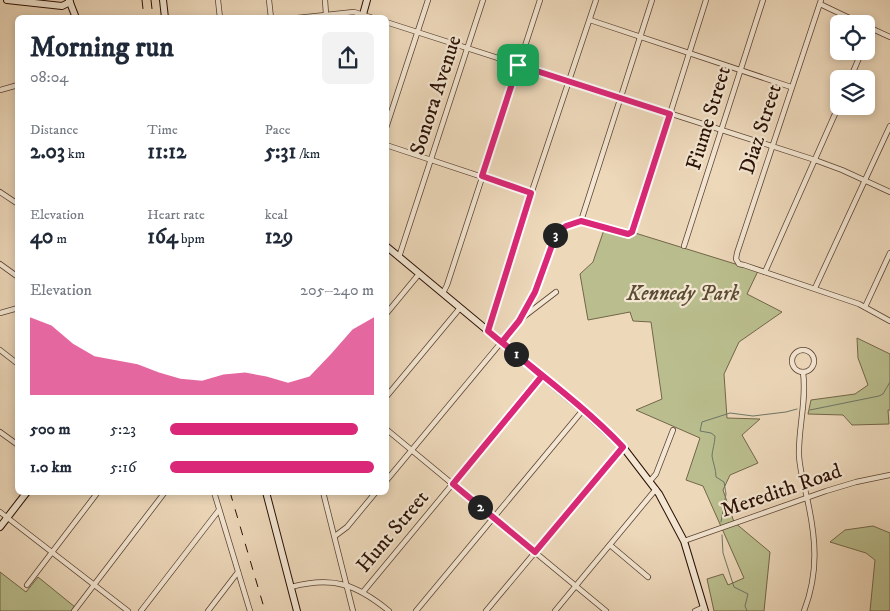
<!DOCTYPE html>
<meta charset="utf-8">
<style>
:root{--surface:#fff;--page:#f2f2f3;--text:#1f2937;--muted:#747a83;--accent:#db2777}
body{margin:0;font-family:"IM FELL DW Pica",serif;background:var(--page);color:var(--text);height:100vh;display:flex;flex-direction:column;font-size:19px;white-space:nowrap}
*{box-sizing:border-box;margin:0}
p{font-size:16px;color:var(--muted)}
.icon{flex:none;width:28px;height:28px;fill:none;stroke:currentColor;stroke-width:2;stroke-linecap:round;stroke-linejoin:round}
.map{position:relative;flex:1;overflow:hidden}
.side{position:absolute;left:15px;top:15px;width:374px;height:480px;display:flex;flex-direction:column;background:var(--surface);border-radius:8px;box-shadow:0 2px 8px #0003}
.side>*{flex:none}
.controls{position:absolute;left:830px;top:15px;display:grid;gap:10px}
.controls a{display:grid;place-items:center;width:45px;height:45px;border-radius:8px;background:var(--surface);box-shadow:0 2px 8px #0003;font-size:25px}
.pin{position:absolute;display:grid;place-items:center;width:42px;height:42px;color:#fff;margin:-21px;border-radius:10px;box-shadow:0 2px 8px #0006}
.km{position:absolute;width:25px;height:25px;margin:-12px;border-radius:50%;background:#222;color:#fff;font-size:14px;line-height:25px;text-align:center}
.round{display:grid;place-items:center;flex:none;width:52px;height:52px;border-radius:8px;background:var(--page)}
.summary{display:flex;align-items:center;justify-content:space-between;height:85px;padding:0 15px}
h1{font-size:28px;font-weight:700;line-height:38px}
.stats{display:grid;grid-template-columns:repeat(3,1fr);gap:8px;height:85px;padding:5px 15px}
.stats div{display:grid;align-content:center}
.stats b{font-size:21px;font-weight:700}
.stats small{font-size:14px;font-weight:400}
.stats p{font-size:14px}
.chart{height:140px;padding:10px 15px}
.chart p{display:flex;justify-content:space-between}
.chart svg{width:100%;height:90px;margin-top:5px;fill:var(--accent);opacity:.7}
ul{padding:0 15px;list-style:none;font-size:16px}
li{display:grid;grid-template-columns:80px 60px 1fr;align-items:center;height:38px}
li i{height:12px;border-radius:6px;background:var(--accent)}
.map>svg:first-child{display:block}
</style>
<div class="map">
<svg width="890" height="611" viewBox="0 0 890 611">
<rect width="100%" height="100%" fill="#edd8ba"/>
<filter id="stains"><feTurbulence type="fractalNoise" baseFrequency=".004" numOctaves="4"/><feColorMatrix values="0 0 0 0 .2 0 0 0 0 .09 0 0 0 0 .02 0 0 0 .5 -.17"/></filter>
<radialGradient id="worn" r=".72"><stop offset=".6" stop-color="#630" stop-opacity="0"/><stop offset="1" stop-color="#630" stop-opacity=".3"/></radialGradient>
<g fill="#babe8e" stroke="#726649">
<polygon points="606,224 758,271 747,294 782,312 739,342 724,374 727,418 760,419 742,435 758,463 730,475 723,490 734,522 770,552 764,611 714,611 707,579 723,574 728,585 744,578 703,486 686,480 700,438 636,410 662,399 651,322 633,321 630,312 588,320 580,274 593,262"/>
<polygon points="857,338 890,354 890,410 888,410 889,424 852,425 843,415 808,414 811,400 855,394 868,385 858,358"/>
<polygon points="873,526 890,533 890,611 870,611 875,560 866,553 830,542 845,530"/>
<polygon points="0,572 26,592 38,577 75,607 72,611 0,611"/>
</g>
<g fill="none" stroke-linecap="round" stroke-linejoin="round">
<g stroke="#6d7667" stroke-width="1">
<polyline points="810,410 879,396 883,394 890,382"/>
<path d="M721 522 726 494 724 482 716 477C716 469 713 463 712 456 712 451 715 443 715 436L711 433 700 431 702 422 730 413 753 416 786 412 797 409"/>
<polyline points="722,535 723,553 734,587 748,594 745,606 747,611"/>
</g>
<g stroke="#5b4132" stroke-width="6">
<g id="street">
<polyline points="218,0 220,18"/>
<polyline points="269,0 271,18"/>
<polyline points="325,0 326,14"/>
<polyline points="821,0 737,253 736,259 739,264 744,265 859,304 890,321"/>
<polyline points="820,4 862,24"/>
<polyline points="297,18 354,12 373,18"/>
<polyline points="590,20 791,87"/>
<polyline points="386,22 815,160 842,170 890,192"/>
<polyline points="866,26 890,37"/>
<polyline points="866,42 872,28"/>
<polyline points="850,79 862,51"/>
<polyline points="0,90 18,85"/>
<polyline points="386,128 428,0"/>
<polyline points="386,145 531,193"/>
<polyline points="0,192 18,204"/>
<polyline points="581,221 652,0"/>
<polyline points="684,246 763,0"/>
<polyline points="399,257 483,0"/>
<polyline points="0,264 18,277"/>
<polyline points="765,272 839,105"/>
<polyline points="815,288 890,126"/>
<polyline points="443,293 447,285 540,0"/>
<polyline points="865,307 890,253"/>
<polyline points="0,313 18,308"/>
<polyline points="386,314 419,274"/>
<polyline points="522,318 556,292"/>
<polyline points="488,331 526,209 596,0"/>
<circle cx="803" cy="361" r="11"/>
<polyline points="0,350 18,364"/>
<path d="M803 372C807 401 798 428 799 456 800 471 804 484 807 498 816 538 819 572 804 611"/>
<polyline points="386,397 460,308"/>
<polyline points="386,429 606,611"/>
<polyline points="0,432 18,445"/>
<polyline points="386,481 519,321 535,292 556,234 566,226 581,221 628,234 633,231 706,0"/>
<polyline points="650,481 656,474 673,430"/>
<polyline points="214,492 250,611"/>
<polyline points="323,492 353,611"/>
<polyline points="0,512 128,611"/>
<polyline points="335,536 347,527 376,492"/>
<polyline points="684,541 826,491 856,482 890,475"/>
<polyline points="610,545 648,577"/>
<polyline points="27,585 98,492"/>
<path d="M291 587C333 576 356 584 389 611"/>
<polyline points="363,592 542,376"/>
<polyline points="74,611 165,492"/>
<polyline points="141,611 219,510"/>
<polyline points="208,611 238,572"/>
<polyline points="416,611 583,410"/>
<polyline points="486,611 623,447"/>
<polyline points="555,611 656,489"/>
<polyline points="695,611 704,607"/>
</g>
</g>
<g stroke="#2a0f04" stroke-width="8">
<g id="secondary">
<polyline points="7,0 62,6 70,2"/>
<polyline points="69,0 76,18"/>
<polyline points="163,0 165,18"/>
<polyline points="362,18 367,0"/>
<polyline points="386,246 583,410 623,447 659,494 684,541 705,611"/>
<polyline points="266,492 297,611"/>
<polyline points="0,527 27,492"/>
</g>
</g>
<use href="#street" stroke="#f3e6d2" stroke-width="4.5"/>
<use href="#secondary" stroke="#f3e6d2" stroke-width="6"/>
<g stroke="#2a0f04" stroke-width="1" stroke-dasharray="9 9" stroke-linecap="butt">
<polyline points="142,0 144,18"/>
<polyline points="151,0 153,18"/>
<polyline points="230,492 265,611"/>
</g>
</g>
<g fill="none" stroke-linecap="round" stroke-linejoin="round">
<g stroke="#fff" stroke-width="10">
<path id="route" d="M518 65 482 176 531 193 488 331C533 369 582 404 623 447L535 552 453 484 542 376 502 342 519 321 535 292 556 234 566 226 581 221 628 234 632 232 670 114 518 65"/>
</g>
<use href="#route" stroke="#db2777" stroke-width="6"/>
</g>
<g text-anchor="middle" stroke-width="4.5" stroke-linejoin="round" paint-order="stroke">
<g font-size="21" fill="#2a0f04" stroke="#f3e6d2">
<text transform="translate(435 95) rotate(-72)" y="7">Sonora Avenue</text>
<text transform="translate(708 118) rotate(-73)" y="7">Fiume Street</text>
<text transform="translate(760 129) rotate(-72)" y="7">Diaz Street</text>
<text transform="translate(781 490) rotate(-19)" y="7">Meredith Road</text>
<text transform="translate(392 531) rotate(-50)" y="7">Hunt Street</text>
</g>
<g font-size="21" font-style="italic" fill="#5c4c34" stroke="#f3e6d2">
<text x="683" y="300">Kennedy Park</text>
</g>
</g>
<rect width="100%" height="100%" filter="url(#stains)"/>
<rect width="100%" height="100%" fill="url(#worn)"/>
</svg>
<div class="controls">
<a><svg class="icon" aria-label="locate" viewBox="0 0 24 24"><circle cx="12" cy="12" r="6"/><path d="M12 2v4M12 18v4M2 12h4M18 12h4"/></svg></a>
<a><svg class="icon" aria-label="layers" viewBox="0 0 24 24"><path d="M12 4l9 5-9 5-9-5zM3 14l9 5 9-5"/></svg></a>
</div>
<div class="pin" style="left:518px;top:65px;background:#1e9e55"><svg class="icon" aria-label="arrive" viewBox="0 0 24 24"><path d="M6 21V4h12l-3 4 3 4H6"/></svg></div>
<b class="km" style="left:516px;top:354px">1</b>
<b class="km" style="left:480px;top:507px">2</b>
<b class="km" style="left:555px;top:235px">3</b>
<section class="side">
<div class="summary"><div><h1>Morning run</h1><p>08:04</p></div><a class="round"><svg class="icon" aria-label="share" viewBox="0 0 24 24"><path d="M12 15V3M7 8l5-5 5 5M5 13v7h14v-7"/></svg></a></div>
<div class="stats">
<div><p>Distance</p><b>2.03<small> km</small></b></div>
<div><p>Time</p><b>11:12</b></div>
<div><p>Pace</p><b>5:31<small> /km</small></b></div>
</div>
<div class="stats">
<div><p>Elevation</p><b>40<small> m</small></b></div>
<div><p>Heart rate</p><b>164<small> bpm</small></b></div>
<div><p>kcal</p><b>129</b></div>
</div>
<div class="chart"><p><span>Elevation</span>205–240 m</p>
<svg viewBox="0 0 160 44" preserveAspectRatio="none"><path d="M0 44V6L10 10L20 19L30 25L40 27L50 29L60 33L70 36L80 37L90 34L100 33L110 35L120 38L130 35L140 24L150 12L160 6V44z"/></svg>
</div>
<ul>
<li><b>500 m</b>5:23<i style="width:92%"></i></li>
<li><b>1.0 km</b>5:16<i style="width:100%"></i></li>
</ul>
</section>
</div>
